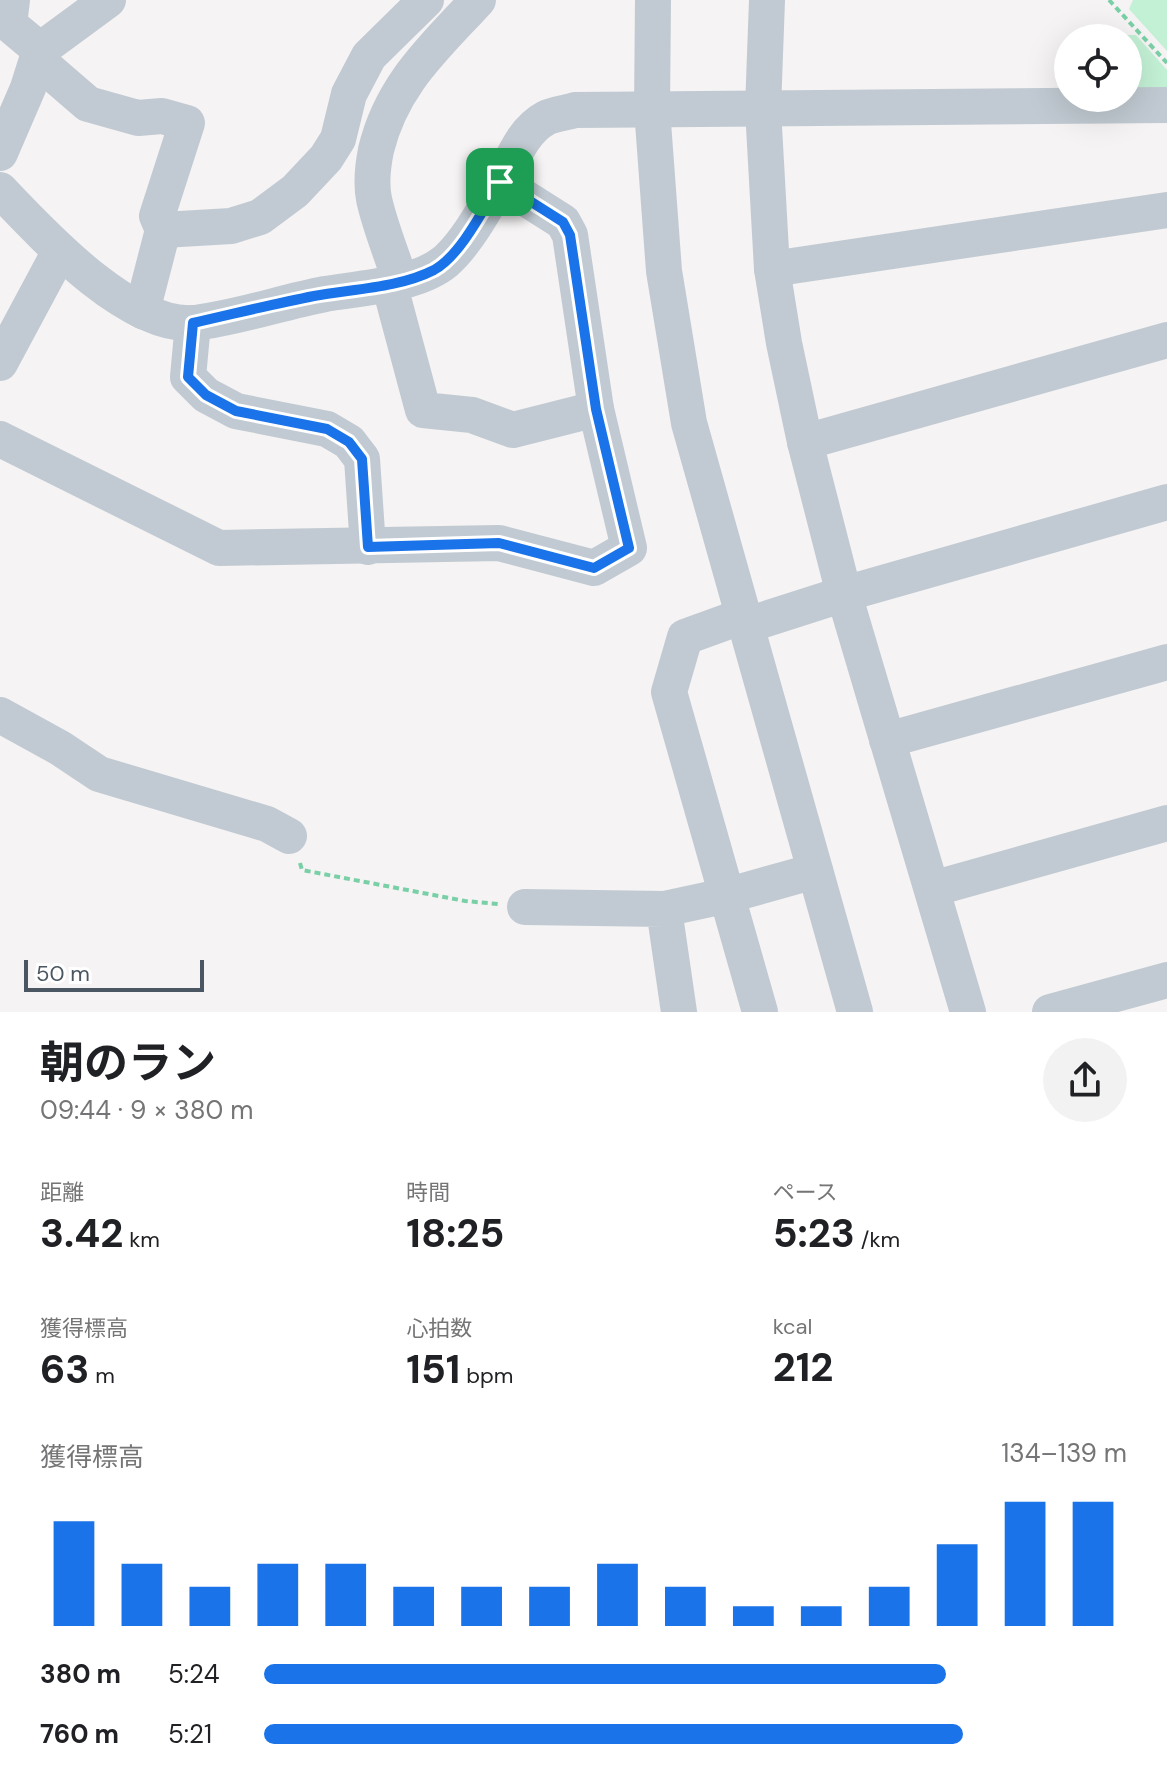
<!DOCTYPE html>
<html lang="ja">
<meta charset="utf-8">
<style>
:root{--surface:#fff;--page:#f2f2f2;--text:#202124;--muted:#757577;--accent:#1a73e8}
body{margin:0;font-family:"DM Sans","Noto Sans JP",sans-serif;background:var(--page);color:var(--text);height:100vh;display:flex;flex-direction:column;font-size:30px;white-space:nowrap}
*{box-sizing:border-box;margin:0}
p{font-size:26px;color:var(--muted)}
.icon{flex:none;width:44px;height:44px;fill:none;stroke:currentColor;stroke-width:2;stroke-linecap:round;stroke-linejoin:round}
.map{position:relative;height:1012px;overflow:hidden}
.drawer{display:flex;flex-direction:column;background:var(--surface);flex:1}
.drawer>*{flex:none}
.fabs{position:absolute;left:1054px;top:24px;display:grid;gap:16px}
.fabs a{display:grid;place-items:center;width:88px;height:88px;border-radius:50%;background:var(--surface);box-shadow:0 8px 32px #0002;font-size:40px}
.scale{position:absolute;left:24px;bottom:20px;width:180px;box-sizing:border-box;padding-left:8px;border:4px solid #4a5661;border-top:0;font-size:22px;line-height:28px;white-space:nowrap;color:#4a5661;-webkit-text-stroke:6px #fff;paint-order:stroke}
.pin{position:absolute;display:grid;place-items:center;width:68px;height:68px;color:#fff;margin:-34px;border-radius:16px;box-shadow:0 4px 12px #0006}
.round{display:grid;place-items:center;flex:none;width:84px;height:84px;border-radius:42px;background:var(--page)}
.summary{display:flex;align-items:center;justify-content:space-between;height:136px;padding:0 40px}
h1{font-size:44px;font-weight:700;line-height:60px}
.figures{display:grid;grid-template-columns:repeat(3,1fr);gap:12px;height:136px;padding:8px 40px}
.figures div{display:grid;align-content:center}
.figures b{font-size:40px;font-weight:700}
.figures small{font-size:22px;font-weight:400}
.figures p{font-size:22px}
.chart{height:224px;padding:16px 40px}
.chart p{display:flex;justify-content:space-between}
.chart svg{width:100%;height:144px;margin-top:8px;stroke:var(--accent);stroke-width:6}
ul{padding:0 40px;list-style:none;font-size:26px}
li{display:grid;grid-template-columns:128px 96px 1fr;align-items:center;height:60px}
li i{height:20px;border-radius:10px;background:var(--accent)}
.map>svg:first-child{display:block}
</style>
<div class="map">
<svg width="1167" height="1012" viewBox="0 0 1167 1012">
<rect width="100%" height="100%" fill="#f5f3f3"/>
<g fill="#c3f1d5">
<polygon points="1133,0 1167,0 1167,51 1129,9"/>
<polygon points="1082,35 1136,35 1167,70 1167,88 1128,89 1128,38 1082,38"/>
</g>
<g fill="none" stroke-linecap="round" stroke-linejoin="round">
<g stroke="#7ad0a6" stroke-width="4" stroke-dasharray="6 4" stroke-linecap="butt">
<polyline points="1109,0 1167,63"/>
<polyline points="300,863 302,870 465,901 498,904"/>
</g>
<g stroke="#c1cad2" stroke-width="36">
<polyline points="12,0 9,24 40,50"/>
<polyline points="653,0 652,109 664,271 689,423 855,1012"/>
<polyline points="767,0 763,109 772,269 784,343 805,442 844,594 968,1012"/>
<polyline points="37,60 88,104 138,118 162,116 187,123 157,216 163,230"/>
<polyline points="0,153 28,88 40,50 108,0"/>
<path d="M0 190C42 234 129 329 195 323 237 318 283 302 325 294 361 288 418 285 446 261 468 241 486 207 501 181 513 159 522 131 546 118 554 114 566 113 575 110L1167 105"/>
<polyline points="772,269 1167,210"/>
<path d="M400 281C392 254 380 227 374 199 371 184 373 165 376 150 392 84 434 48 478 0"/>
<polyline points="389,283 423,410 472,415 513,430 596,409"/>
<polyline points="142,311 163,230 231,226 260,217 295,191 326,158 338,139 349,94 369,56 426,0"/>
<polyline points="193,323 188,377 206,395 236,411 327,429 349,442 362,459 368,547"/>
<polyline points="0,363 59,253"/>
<polyline points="0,439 219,548 499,543 594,568 629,548 596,409 570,235 563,222 500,182"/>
<polyline points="805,442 1167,340"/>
<polyline points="743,616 685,637 669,692 760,1012"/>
<polyline points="744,626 844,594 1167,502"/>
<polyline points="0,715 60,748 99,774 267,824 289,836"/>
<polyline points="887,740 1167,662"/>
<polyline points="932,889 1167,823"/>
<polyline points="525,907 664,909 679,1012"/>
<polyline points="664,909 729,895 815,871"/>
<polyline points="1050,1012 1167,980"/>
</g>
</g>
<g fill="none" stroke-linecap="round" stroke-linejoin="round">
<g stroke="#fff" stroke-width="16">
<path id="route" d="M500 182 563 222 570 235 596 409 629 548 594 568 499 543 368 547 362 459 349 442 327 429 236 411 206 395 188 377 193 323C233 314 273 304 314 296 352 289 399 288 434 270 461 255 484 208 500 182Z"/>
</g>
<use href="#route" stroke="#1a73e8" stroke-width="10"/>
</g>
</svg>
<div class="fabs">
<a><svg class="icon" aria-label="locate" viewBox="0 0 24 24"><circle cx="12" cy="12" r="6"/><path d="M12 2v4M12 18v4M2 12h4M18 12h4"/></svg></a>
</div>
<div class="scale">50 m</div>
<div class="pin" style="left:500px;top:182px;background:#1e9e55"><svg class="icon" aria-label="arrive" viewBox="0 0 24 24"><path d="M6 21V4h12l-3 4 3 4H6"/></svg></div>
</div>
<section class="drawer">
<div class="summary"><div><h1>朝のラン</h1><p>09:44 · 9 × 380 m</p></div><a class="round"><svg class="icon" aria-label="share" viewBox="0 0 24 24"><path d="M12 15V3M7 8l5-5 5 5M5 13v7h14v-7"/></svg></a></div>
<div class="figures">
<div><p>距離</p><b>3.42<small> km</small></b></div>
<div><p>時間</p><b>18:25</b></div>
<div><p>ペース</p><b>5:23<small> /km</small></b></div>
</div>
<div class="figures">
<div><p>獲得標高</p><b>63<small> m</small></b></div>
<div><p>心拍数</p><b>151<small> bpm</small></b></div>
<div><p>kcal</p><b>212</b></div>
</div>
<div class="chart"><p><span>獲得標高</span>134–139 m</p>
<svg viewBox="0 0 160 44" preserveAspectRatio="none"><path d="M5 44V12M15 44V25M25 44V32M35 44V25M45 44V25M55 44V32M65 44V32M75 44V32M85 44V25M95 44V32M105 44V38M115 44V38M125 44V32M135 44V19M145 44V6M155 44V6"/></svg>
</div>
<ul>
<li><b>380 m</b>5:24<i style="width:79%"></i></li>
<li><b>760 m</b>5:21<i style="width:81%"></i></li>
</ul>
</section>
